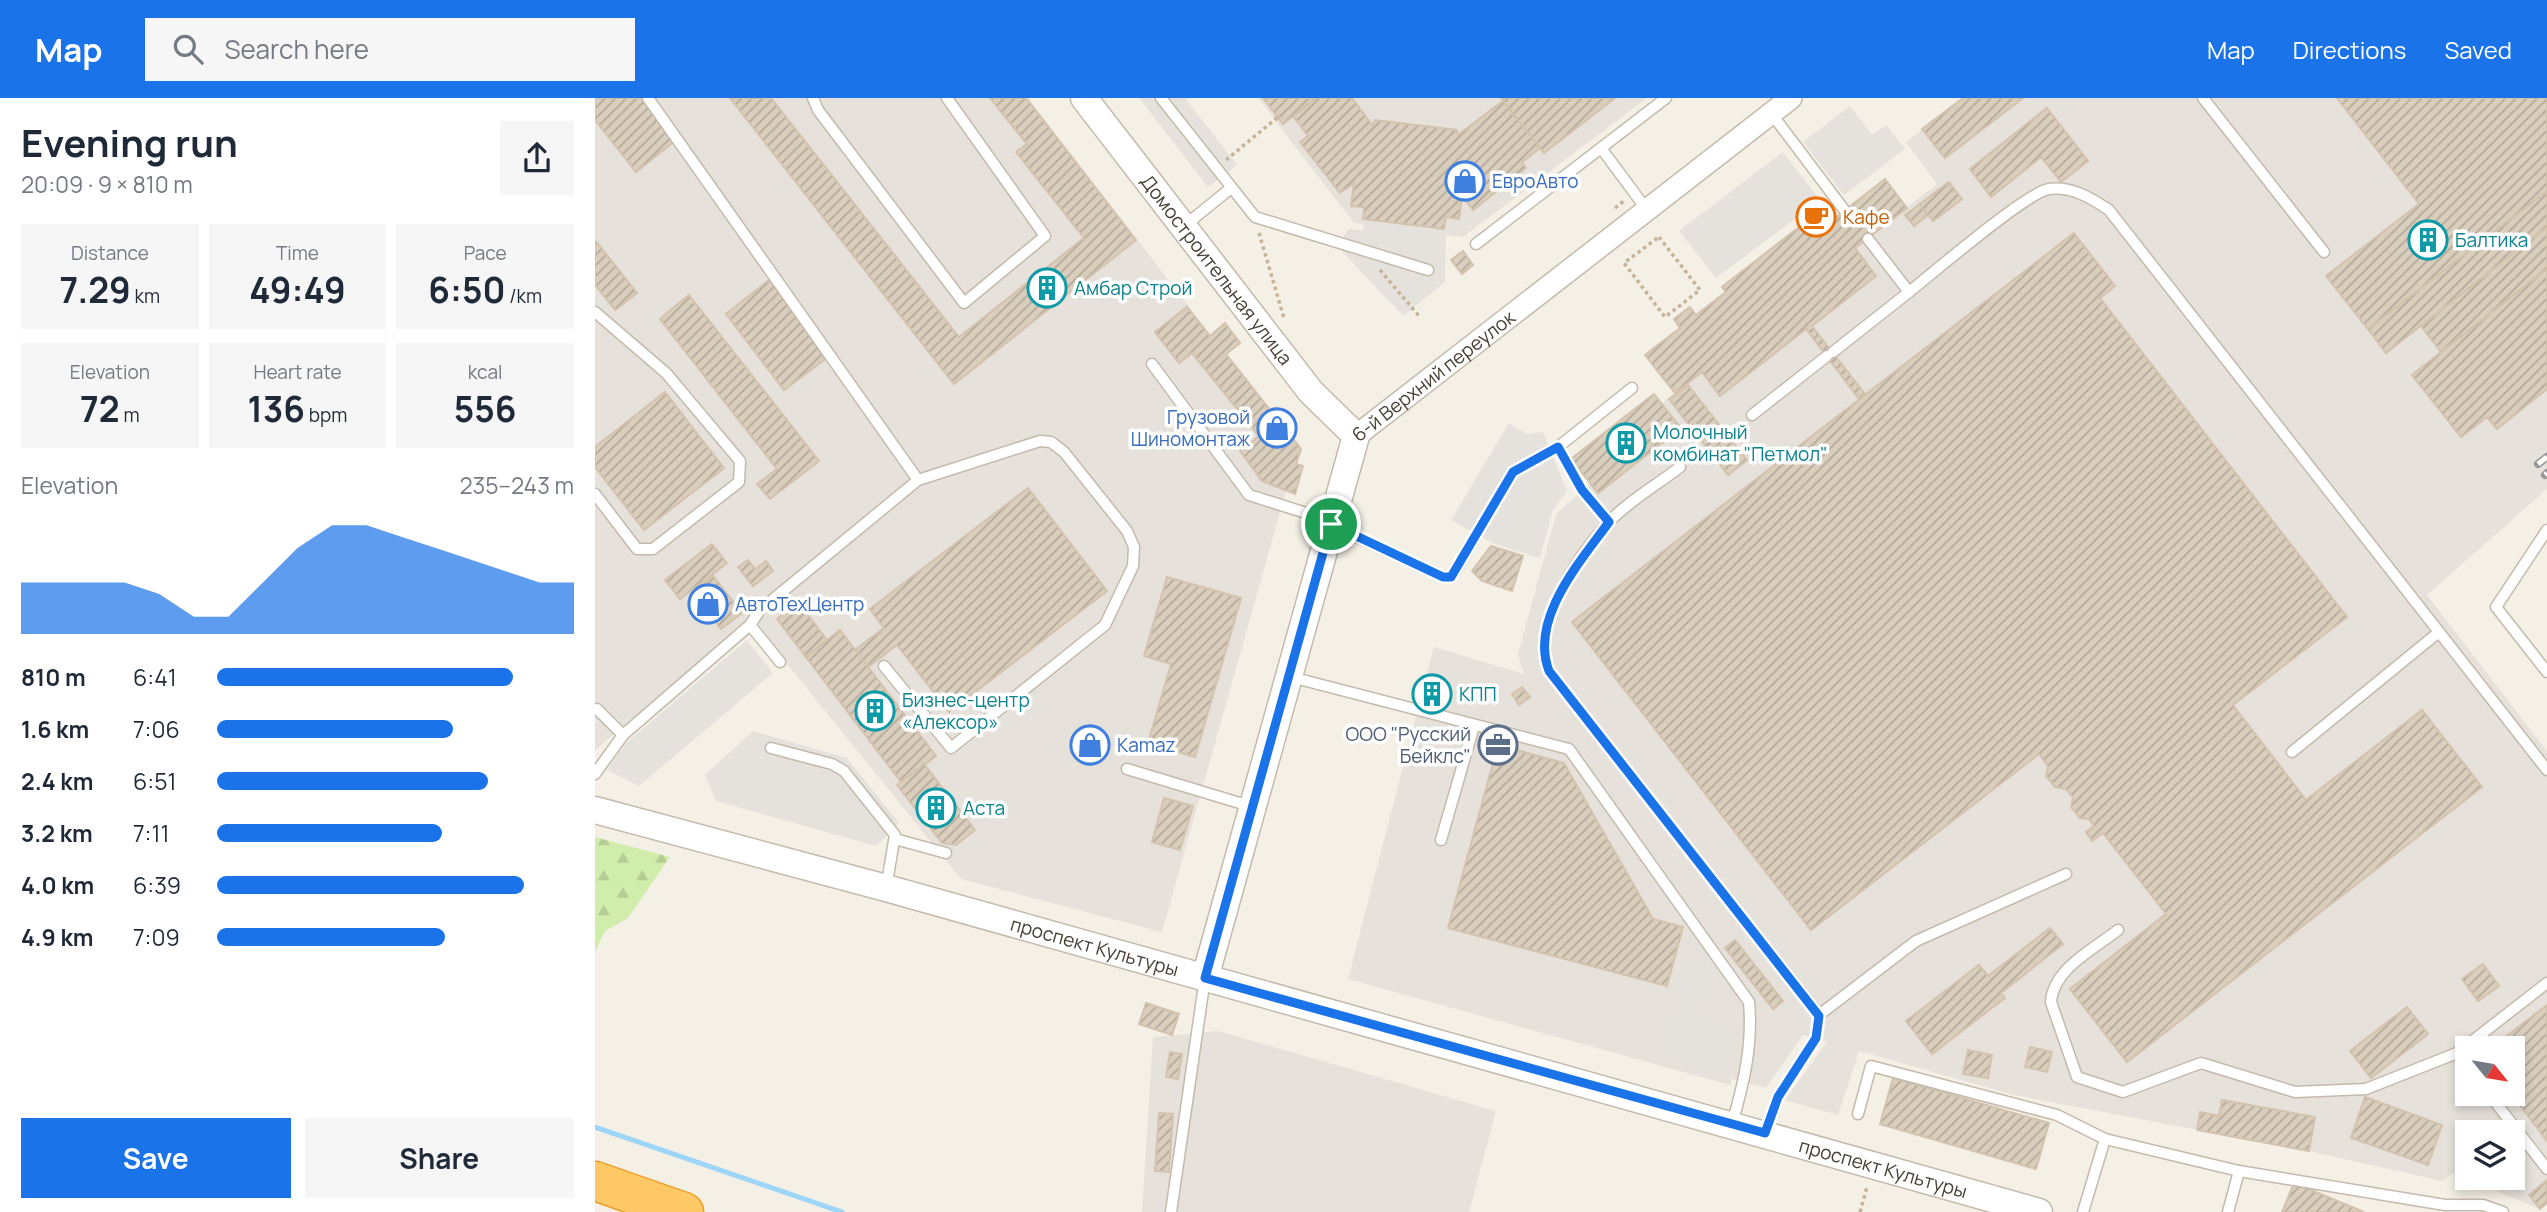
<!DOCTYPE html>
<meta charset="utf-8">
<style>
:root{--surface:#fff;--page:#f6f6f7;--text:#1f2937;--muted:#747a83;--accent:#1a73e8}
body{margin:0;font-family:Manrope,sans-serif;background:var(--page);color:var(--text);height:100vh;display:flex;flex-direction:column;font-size:26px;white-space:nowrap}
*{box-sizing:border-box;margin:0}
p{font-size:23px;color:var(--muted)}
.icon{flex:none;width:38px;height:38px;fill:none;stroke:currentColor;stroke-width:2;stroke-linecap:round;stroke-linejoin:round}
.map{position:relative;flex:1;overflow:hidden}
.drawer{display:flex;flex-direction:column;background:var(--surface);width:595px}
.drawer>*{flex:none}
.needle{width:46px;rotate:120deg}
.buttons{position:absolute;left:1860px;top:938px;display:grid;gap:14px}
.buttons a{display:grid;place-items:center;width:70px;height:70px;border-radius:0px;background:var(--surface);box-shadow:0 4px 10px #0003;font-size:35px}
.pin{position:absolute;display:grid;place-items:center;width:60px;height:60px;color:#fff;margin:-30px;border:4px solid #fff;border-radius:50%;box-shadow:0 2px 7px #0007}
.round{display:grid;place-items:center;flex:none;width:74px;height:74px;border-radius:0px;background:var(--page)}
.summary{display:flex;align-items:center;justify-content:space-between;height:119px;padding:0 21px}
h1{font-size:38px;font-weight:700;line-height:52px}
.stats{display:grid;grid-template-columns:repeat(3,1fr);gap:10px;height:119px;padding:7px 21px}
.stats div{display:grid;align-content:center;border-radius:0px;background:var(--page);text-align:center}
.stats b{font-size:35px;font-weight:700}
.stats small{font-size:19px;font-weight:400}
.stats p{font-size:19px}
.chart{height:196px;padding:14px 21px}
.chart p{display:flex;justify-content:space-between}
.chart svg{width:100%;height:126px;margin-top:7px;fill:var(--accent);opacity:.7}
.cta{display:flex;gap:14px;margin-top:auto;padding:14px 21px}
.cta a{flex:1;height:80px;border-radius:0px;background:var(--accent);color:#fff;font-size:28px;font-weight:700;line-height:80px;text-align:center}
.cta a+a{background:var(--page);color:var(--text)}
ul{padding:0 21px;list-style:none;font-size:23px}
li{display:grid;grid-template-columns:112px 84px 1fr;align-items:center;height:52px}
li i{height:18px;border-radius:9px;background:var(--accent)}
header{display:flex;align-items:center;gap:42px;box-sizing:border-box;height:98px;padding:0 35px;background:var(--accent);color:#fff}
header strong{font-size:33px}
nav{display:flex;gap:38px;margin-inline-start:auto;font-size:24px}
.search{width:490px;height:63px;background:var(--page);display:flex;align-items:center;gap:18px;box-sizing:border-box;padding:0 24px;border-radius:0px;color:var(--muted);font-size:26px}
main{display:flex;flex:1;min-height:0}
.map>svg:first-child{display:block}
</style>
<header>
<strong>Map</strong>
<div class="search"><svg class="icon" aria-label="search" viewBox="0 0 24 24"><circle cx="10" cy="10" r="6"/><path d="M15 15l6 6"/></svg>Search here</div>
<nav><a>Map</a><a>Directions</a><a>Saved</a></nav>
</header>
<main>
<section class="drawer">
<div class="summary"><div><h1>Evening run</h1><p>20:09 · 9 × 810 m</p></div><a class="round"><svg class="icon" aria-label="share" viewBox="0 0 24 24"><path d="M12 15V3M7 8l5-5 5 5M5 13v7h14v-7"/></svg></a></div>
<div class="stats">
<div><p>Distance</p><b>7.29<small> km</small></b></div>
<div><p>Time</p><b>49:49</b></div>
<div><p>Pace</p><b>6:50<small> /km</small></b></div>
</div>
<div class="stats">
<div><p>Elevation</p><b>72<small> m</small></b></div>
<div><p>Heart rate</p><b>136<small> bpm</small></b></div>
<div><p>kcal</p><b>556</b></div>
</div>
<div class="chart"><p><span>Elevation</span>235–243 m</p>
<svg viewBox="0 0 160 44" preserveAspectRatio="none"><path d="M0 44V26L10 26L20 26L30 26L40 30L50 38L60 38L70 26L80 14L90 6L100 6L110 10L120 14L130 18L140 22L150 26L160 26V44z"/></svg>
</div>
<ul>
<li><b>810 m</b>6:41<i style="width:83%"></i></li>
<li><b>1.6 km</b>7:06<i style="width:66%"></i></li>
<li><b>2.4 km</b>6:51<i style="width:76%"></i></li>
<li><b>3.2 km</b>7:11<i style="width:63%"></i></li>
<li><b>4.0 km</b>6:39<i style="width:86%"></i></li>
<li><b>4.9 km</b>7:09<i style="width:64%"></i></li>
</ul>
<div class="cta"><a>Save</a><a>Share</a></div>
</section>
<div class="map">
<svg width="1952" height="1114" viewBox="0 0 1952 1114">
<defs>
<pattern id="forest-firs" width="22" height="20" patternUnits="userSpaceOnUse" patternTransform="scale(1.75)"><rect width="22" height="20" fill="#d1edab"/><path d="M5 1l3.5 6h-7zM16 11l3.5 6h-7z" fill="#b5cc94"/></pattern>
<pattern id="building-hatch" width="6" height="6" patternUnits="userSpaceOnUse" patternTransform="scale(1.75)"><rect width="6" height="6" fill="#dacebd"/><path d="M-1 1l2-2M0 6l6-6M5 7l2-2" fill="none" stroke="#b3a99a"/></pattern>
</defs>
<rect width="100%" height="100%" fill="#f5f0e6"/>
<g fill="#e7e1db" fill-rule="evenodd">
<polygon points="0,0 433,0 703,350 567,834 366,781 155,520 0,652"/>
<polygon points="663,0 1052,0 868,139 759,125"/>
<path d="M1368 0H1952V391L1832 497 1952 653V1105L1945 1111 1858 1075 1847 1083 1714 1053 1419 997 1264 953 1243 1017 1190 1002 1232 944 1221 940 1208 937 1171 990 1137 981 1135 987 753 881 839 549 929 576 923 556 961 416 995 385 976 361 1059 296 1067 305 1080 295 1050 257 1085 230 1079 221 1095 209 1101 217 1226 112 1235 124 1290 81 1312 109 1342 86 1311 44ZM1872 950H1918V996H1872ZM1872 1034H1918V1080H1872Z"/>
<polygon points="623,933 901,1013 874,1114 547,1114 558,939"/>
</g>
<polygon fill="url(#forest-firs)" points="0,739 75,759 33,820 10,833 0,854"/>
<g fill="#e5e2de">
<polygon points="544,0 590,0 642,67 613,89"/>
<polygon points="1255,8 1277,37 1291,27 1310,51 1249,97 1208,44"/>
<polygon points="1188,54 1225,102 1121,180 1084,133"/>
<polygon points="769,122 851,133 850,184 808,218 743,149 753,131 768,132"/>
<polygon points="914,325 932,336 948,334 972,393 958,412 945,460 900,446 856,422"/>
<polygon points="152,542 178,575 44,688 12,672 30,646"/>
<polygon points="158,633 252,660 304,725 281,748 121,703 110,677"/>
<polygon points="1095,832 1122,866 1109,917 1143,928 1128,979 1060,959"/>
</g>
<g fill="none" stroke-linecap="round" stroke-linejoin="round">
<polyline stroke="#9cd5f7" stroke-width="5" points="0,1029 247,1114"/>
</g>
<g fill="url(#building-hatch)" stroke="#d3c3ad" stroke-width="2">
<polygon points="0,0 47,0 81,42 41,74 0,22"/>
<polygon points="135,0 176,0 364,239 489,140 421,54 432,46 395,0 431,0 541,142 359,286"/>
<polygon points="668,0 721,0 688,26"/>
<polygon points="721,0 757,0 777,27 780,22 862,32 863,37 908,3 945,50 927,64 931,70 878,112 867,98 864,121 851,119 849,131 768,121 769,109 756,108 759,85 745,95 705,44 713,38 698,18"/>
<polygon points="906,0 1020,0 949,55"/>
<polygon points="1368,0 1428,0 1350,60 1327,31"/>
<polygon points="1742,0 1952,0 1952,93 1773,231 1731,178 1824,106"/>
<polygon points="1452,10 1493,63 1466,84 1446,59 1396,99 1375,71"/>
<polygon points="1290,81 1312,110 1260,150 1281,178 1217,228 1270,296 1264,301 1211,231 1125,298 1107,274 1080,295 1050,257 1085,230 1079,221 1095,209 1101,217 1131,194 1127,189 1226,112 1235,124"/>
<polygon points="1354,84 1367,101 1338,123 1325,106"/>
<polygon points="1952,93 1952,129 1791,255 1773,231"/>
<polygon points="1325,106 1333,117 1319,128 1310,117"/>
<polygon points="1952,129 1952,171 1846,254 1826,228"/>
<polygon points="1479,135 1520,188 1505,200 1752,519 1638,607 1711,702 1827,612 1887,689 1532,964 1475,891 1571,816 1508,735 1497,743 1491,734 1499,728 1494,721 1485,720 1476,709 1478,700 1471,691 1460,689 1451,678 1453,668 1444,656 1216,832 977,524"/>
<polygon points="0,142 42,195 20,212 0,187"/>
<polygon points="868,153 878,167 867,176 856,162"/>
<polygon points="1952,171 1952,291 1902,331 1892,319 1866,339 1817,277"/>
<polygon points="174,182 233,259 189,292 131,216"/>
<polygon points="94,197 224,363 175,401 162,386 182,371 65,221"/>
<polygon points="592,209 615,238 630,225 645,245 631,256 706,351 701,366 708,368 700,396 667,383 645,353 664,338 597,255 584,265 560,234"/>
<polygon points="1093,287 1152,362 1133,377 1074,301"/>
<polygon points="70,294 129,370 49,432 0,369 0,349"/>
<polygon points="1059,296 1086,330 1003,395 976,361"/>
<polygon points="433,390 512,493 354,614 302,547 273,569 260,552 289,530 275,511"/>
<polygon points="117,446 132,465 85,501 70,482"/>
<polygon points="896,448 928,458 917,493 887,483 877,473"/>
<polygon points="153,462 160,471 171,463 178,473 158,488 143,469"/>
<polygon points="118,478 147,515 126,531 98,494"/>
<polygon points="572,479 646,500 600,659 553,645 576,566 549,558"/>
<polygon points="203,504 232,542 211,559 182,521"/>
<polygon points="245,532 341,658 306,684 211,559"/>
<polygon points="927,589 935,599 924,607 917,596"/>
<polygon points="903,647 969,665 1058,821 1088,829 1072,888 853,830"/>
<polygon points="329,666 380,732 361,747 347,745 302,687"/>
<polygon points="569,700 598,708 585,752 557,744"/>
<polygon points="1455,830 1468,846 1406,895 1410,900 1337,956 1311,923 1384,867 1393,878"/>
<polygon points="1140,842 1188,903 1178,911 1130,850"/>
<polygon points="1888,866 1904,888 1883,903 1867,881"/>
<polygon points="551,905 584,916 577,937 544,926"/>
<polygon points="1952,907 1952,1043 1916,996 1918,950 1896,950"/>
<polygon points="1812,909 1833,936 1776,980 1755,953"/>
<polygon points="1435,949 1457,954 1452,974 1430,969"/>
<polygon points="1373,952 1397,957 1393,980 1368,976"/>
<polygon points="575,954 587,956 583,981 571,979"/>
<polygon points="1298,980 1454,1025 1441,1071 1285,1026"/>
<polygon points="1770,999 1847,1027 1833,1067 1756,1040"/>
<polygon points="1627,1002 1720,1019 1714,1053 1602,1032 1605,1014 1624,1018"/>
<polygon points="564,1015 578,1016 574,1074 560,1073"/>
<polygon points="1952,1082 1952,1105 1945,1111 1934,1097"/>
<polygon points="1699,1085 1769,1114 1687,1114"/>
</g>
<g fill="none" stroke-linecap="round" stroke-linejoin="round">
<g stroke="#c4baab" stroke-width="13">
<g id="service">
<polyline points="218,0 223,12 369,205 450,138 352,0"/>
<polyline points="566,0 660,119 833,172"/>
<polyline points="1608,0 1729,154"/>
<polyline points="1176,15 1250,113"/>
<polyline points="1006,50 1052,112"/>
<polyline points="588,129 636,90"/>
<polyline points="881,146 1071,0"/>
<path d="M1314 194C1338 175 1432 94 1454 91 1477 88 1496 100 1514 112L1952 672"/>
<polyline points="0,214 71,275 145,363 144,384 58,451 42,451 0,396"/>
<polyline points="1238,254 1314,194 1273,141"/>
<polyline points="557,266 654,397 708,414 848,479 856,479 861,472 918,374 963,349 1037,290"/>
<polyline points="1157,317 1232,258"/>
<polyline points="963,349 987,392 1014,424"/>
<path d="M1085 369C1062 387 1032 404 1013 425 982 459 936 527 954 573L1224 917 1321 843 1471 776"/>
<polyline points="1952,432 1901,509 1952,574"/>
<polyline points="155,527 185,564"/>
<polyline points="289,568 356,650 510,527 538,468 539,449 532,433 469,354 456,344 445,343 323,382"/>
<path d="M696 579 974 651 1154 904C1158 946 1149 985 1137 1026"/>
<polyline points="2,611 28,637"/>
<polyline points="176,650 237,666 249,673 300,737 291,790"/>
<polyline points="1697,654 1844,534"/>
<polyline points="532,671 658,709"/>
<polyline points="0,676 28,637 155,527 165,512 323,382 53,0"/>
<polyline points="300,741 351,755"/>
<polyline points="846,742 879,628"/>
<path d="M1523 832C1499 851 1458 871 1456 904L1482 979 1528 994 1606 965 1700 994 1771 991 1862 955"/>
<polyline points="1872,968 1862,955 1952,885"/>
<polyline points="1894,996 1952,1071"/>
<polyline points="1263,1016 1276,968 1462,1017 1510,1041 1644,1073"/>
<polyline points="1170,1035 1183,999 1221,940 1224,917"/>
<polyline points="576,1114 610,880"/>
<polyline points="1488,1114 1510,1041"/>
<polyline points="1633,1114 1644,1073 1850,1107 1888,1107 1908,1114"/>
</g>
</g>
<g stroke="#c4baab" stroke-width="24">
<g id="minor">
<path id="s1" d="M761 338 1196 0"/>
</g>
</g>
<g stroke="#c4baab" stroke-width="29">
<g id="tertiary">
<path id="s2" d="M489 0 716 294 761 338 610 880"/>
<path id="s3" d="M0 712 291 790 1444 1114"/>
</g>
</g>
<g stroke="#ec9f28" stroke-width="41">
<polyline id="motorway" points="0,1083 89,1114"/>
</g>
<g stroke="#c4b397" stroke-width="3.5" stroke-dasharray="3.5 3.5" stroke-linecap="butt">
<polyline points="631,62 683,19"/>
<polyline points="1020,110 1030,102"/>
<polyline points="664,135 689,220"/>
<polygon points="1064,139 1105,192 1070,219 1029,165"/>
<polyline points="785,172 824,218"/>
<polyline points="1265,1114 1272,1089"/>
</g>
<use href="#service" stroke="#fff" stroke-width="10"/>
<use href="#minor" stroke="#fff" stroke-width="21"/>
<use href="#tertiary" stroke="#fff" stroke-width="26"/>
<use href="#motorway" stroke="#ffc867" stroke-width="38"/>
<g stroke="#969696" stroke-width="8">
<g id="rail">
<polyline points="1943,366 1952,359"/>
<polyline points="1950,377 1952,375"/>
</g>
</g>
<use href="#rail" stroke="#fff" stroke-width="5" stroke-dasharray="16" stroke-linecap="butt"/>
</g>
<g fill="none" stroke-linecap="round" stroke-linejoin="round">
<g stroke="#fff" stroke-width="14">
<path id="route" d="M963 349 987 392 1014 424C985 464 934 521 954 573L1224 918 1221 940 1183 999 1170 1035 610 880 736 426 848 479H856L918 374Z"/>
</g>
<use href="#route" stroke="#1a73e8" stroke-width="9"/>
</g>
<defs>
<g id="shop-ring" transform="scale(2.0125)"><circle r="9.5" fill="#fff" stroke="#3f7fe0" stroke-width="1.5"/><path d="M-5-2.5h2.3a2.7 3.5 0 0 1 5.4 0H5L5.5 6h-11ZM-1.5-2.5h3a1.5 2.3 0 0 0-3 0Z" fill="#3f7fe0"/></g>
<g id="cafe-ring" transform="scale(2.0125)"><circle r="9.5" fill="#fff" stroke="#e8710a" stroke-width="1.5"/><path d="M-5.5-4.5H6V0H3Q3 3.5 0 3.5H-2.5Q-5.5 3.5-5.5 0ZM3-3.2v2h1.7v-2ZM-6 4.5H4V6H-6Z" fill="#e8710a"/></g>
<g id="building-ring" transform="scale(2.0125)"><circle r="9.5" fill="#fff" stroke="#0f9aa8" stroke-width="1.5"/><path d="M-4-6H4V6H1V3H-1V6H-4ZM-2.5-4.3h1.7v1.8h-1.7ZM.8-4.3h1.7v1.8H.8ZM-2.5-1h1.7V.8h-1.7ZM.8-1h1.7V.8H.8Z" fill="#0f9aa8"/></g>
<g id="office-ring" transform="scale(2.0125)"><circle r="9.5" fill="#fff" stroke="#5c6f8a" stroke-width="1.5"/><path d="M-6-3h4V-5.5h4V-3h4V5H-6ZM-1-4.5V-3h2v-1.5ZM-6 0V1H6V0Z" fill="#5c6f8a"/></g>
</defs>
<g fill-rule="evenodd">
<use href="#shop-ring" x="870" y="83"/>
<use href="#cafe-ring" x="1221" y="119"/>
<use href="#building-ring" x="1833" y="142"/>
<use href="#building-ring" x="452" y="190"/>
<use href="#shop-ring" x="682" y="330"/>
<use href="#building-ring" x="1031" y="345"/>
<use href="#shop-ring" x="113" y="506"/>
<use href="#building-ring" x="837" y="596"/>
<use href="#building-ring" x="280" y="613"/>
<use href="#shop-ring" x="495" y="647"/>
<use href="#office-ring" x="903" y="647"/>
<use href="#building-ring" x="341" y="710"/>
</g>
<g text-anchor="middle" stroke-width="7" stroke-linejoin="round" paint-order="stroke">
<g font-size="19" fill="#366cbe" stroke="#fff" text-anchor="start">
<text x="897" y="90">ЕвроАвто</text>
<text x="655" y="326" text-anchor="end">Грузовой<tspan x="655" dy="22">Шиномонтаж</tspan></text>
<text x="140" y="513">АвтоТехЦентр</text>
<text x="522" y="654">Kamaz</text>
</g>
<g font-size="19" fill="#c56008" stroke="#fff" text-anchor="start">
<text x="1248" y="126">Кафе</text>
</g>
<g font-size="19" fill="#0d838f" stroke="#fff" text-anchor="start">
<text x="1860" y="149">Балтика</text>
<text x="479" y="197">Амбар Строй</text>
<text x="1058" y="341">Молочный<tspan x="1058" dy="22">комбинат "Петмол"</tspan></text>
<text x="864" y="603">КПП</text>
<text x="307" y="609">Бизнес-центр<tspan x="307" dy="22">«Алексор»</tspan></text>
<text x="368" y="717">Аста</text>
</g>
<g font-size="19" fill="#484034" stroke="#fff">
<text dy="7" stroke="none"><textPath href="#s2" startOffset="217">Домостроительная улица</textPath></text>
<text dy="7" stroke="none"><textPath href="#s1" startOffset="98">6-й Верхний переулок</textPath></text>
<text dy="7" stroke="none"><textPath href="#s3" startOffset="518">проспект Культуры</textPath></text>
<text dy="7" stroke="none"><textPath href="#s3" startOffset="1337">проспект Культуры</textPath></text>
</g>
<g font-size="19" fill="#4e5e75" stroke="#fff" text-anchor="end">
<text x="876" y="643">ООО "Русский<tspan x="876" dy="22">Бейклс"</tspan></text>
</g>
</g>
</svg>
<div class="buttons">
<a><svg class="needle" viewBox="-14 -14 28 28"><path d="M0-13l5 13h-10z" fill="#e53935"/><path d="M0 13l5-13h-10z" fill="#747a83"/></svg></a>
<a><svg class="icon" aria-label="layers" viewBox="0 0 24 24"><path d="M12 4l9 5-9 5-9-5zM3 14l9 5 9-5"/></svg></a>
</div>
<div class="pin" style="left:736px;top:426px;background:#1e9e55"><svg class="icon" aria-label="arrive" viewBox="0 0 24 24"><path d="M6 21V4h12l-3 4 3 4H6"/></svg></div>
</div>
</main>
